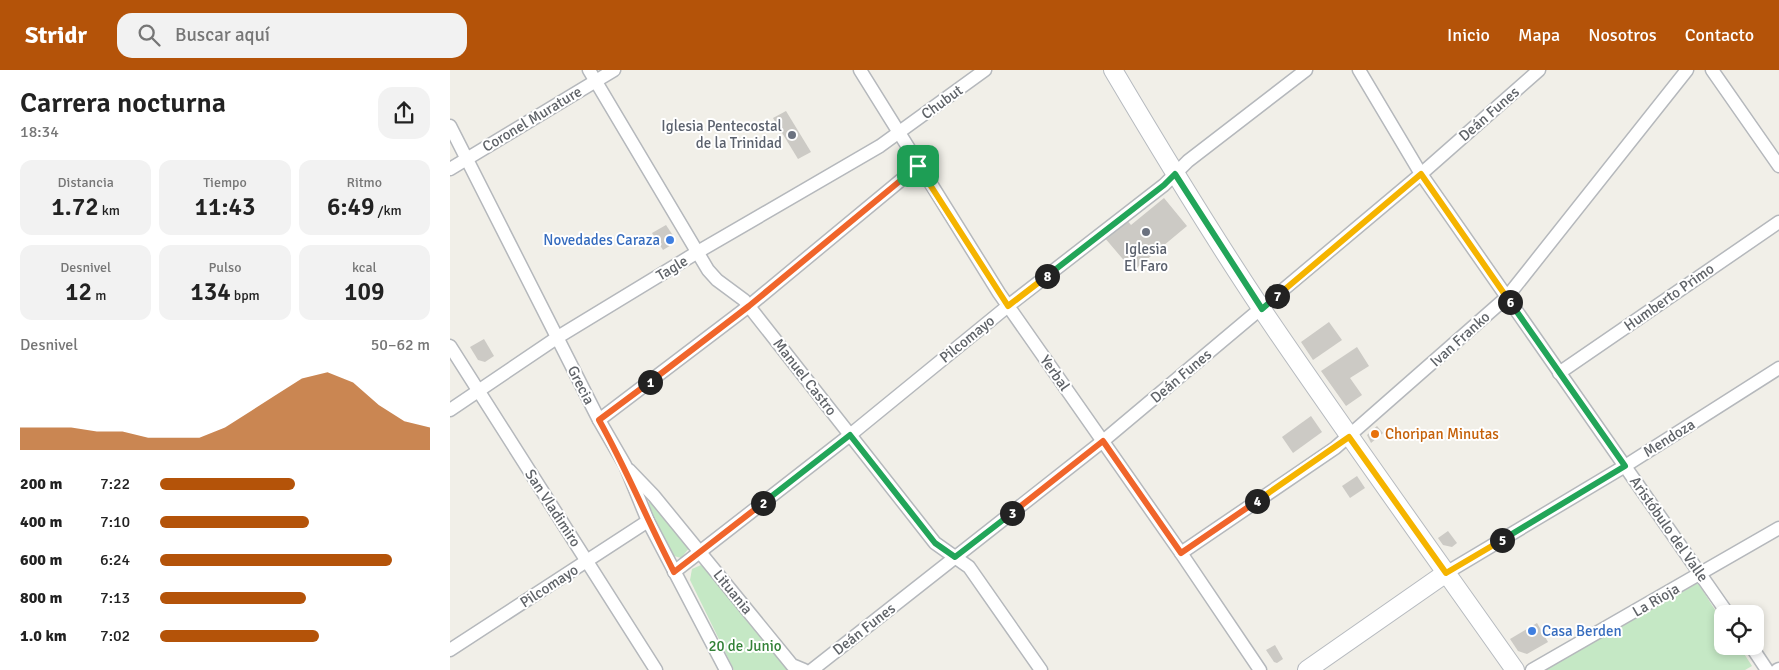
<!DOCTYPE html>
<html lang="es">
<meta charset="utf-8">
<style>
:root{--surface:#fff;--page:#f2f2f2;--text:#222;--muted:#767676;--accent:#b45309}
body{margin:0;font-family:Signika,sans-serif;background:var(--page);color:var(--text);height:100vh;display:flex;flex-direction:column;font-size:19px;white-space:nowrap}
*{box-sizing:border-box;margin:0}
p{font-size:16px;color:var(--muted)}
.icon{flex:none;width:28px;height:28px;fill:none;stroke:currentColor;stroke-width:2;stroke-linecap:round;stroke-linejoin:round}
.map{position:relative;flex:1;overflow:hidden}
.details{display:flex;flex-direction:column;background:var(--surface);width:450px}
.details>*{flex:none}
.controls{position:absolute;left:1264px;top:535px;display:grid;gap:10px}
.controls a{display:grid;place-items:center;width:50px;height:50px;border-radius:10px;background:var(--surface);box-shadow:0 2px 8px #0003;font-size:25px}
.pin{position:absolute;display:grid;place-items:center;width:42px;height:42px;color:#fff;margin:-21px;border-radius:10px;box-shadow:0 2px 8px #0006}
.km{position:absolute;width:25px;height:25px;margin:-12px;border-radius:50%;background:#222;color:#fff;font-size:14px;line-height:25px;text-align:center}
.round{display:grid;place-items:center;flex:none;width:52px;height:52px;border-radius:15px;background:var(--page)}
.summary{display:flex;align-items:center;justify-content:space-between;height:85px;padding:0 20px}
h1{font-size:28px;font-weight:600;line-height:38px}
.stats{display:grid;grid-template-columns:repeat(3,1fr);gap:8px;height:85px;padding:5px 20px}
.stats div{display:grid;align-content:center;border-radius:12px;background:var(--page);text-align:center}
.stats b{font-size:25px;font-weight:600}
.stats small{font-size:14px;font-weight:400}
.stats p{font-size:14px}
.chart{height:140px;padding:10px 20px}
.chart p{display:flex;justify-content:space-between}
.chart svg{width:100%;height:90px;margin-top:5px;fill:var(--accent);opacity:.7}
ul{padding:0 20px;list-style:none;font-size:16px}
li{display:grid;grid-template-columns:80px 60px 1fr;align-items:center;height:38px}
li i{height:12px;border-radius:6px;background:var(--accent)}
header{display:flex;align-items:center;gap:30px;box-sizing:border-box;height:70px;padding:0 25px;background:var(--accent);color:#fff}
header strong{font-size:24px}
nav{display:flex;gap:28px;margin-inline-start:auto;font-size:18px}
.search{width:350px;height:45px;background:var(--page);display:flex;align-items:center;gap:12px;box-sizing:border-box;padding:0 18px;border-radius:15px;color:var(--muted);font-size:19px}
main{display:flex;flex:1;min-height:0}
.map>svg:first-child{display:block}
</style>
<header>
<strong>Stridr</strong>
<div class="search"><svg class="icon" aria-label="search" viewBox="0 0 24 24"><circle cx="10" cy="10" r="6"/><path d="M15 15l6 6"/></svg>Buscar aquí</div>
<nav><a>Inicio</a><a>Mapa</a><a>Nosotros</a><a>Contacto</a></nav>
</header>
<main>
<section class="details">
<div class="summary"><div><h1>Carrera nocturna</h1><p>18:34</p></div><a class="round"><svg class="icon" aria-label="share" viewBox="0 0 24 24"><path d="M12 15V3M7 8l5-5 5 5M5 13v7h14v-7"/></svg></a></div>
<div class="stats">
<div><p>Distancia</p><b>1.72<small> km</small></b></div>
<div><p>Tiempo</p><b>11:43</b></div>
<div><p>Ritmo</p><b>6:49<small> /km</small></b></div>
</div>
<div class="stats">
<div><p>Desnivel</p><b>12<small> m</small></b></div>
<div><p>Pulso</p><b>134<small> bpm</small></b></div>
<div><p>kcal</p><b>109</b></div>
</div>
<div class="chart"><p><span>Desnivel</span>50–62 m</p>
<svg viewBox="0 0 160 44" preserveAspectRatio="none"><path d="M0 44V33L10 33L20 33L30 35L40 35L50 38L60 38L70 38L80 33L90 25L100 17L110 9L120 6L130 11L140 22L150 30L160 33V44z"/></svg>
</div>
<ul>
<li><b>200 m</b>7:22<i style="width:50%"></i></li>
<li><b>400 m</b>7:10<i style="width:55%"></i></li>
<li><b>600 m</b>6:24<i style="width:86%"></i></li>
<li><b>800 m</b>7:13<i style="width:54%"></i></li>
<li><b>1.0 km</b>7:02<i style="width:59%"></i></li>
</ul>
</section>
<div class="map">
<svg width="1329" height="600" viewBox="0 0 1329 600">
<rect width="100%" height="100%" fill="#f1efe8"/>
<g fill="#c5e8c5">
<polygon points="201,431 240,477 231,488 224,486 195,438 196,434"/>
<polygon points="251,495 256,499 342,600 284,600 240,510 242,499"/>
<polygon points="1248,513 1272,551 1272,576 1289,576 1302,596 1295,600 1095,600"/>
</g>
<g fill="#cccac5">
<polygon points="336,41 361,82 348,89 323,48"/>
<polygon points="714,128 737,156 683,201 654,167 676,149 681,155"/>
<polygon points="216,155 224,167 223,174 213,180 202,163"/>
<polygon points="879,252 892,270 863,290 851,272"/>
<polygon points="34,269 44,286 35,292 28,290 20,277"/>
<polygon points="907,277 919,296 900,308 912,325 896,336 871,301"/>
<polygon points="861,346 872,362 843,383 832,367"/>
<polygon points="927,356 933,363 921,373 917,365"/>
<polygon points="907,406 915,418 900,428 892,416"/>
<polygon points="998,461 1007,473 1002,477 993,475 988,468"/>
<polygon points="1087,553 1098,572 1077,584 1068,581 1060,569"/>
<polygon points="825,575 833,589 827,593 824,592 816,580"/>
</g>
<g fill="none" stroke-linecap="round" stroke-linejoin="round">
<g stroke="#b5b8bc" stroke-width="15">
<g id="street">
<polyline points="139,0 258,200 267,210 294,230 485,473 519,497 591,600"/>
<polyline points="410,0 549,223 731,483 810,600"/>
<polyline points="909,0 971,104 1278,544"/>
<polyline points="1262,0 1329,96"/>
<polyline points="0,56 149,350 175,395 198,451 276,600"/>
<polyline points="0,99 164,0"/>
<polyline points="0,276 206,600"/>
<polyline points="1109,303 1329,152"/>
<polyline points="0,340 108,267 246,183 430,76 535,0"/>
<polyline points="149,350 299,236 468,96"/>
<polyline points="179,400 204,426 342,595 354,600"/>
<polyline points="731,483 885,378 1057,227 1237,0"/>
<polyline points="224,502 400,365 558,236 714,115 738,91 856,0"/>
<polyline points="996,503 1175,396 1329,298"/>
<polyline points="1301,576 1317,600"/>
<polyline points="0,580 198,451"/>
<polyline points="362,600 653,371 971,104 1089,0"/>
<polyline points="1082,600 1329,458"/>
<polyline points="1327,600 1329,599"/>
</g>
</g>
<g stroke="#b6babf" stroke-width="20">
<g id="secondary">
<path d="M663 0C711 81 760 162 813 241 895 362 981 481 1065 600"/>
<polyline points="857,600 996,503"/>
</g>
</g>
<use href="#street" stroke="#fff" stroke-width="12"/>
<use href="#secondary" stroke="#fff" stroke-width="18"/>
</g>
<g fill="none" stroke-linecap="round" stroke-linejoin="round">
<g stroke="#fff" stroke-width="10">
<polyline id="split-1" points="200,312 299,236 468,96"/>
</g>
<g stroke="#fff" stroke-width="10">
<path id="split-2" d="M200 312 149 350C177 400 198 452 224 502L313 433"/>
</g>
<g stroke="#fff" stroke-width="10">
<polyline id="split-3" points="313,433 400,365 485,473 505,487 562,443"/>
</g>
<g stroke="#fff" stroke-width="10">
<polyline id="split-4" points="562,443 653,371 731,483 807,431"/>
</g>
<g stroke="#fff" stroke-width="10">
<polyline id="split-5" points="807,431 899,367 996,503 1052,470"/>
</g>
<g stroke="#fff" stroke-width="10">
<polyline id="split-6" points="1052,470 1175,396 1060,232"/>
</g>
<g stroke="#fff" stroke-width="10">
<polyline id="split-7" points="827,226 971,104 1060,232"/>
</g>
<g stroke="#fff" stroke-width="10">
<polyline id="split-8" points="597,206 714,115 725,104 812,239 827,226"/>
</g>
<g stroke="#fff" stroke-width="10">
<polyline id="split-9" points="468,96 558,236 597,206"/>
</g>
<use href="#split-1" stroke="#f0652b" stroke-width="6"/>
<use href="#split-2" stroke="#f0652b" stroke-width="6"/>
<use href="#split-3" stroke="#22a559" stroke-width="6"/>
<use href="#split-4" stroke="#f0652b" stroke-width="6"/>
<use href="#split-5" stroke="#f5b400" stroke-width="6"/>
<use href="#split-6" stroke="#22a559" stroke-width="6"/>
<use href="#split-7" stroke="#f5b400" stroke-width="6"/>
<use href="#split-8" stroke="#22a559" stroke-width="6"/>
<use href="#split-9" stroke="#f5b400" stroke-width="6"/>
</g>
<g fill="#6b7280" stroke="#fff" stroke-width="2">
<circle cx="342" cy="65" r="5"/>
<circle cx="696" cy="162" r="5"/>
</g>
<g fill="#3f7fe0" stroke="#fff" stroke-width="2">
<circle cx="220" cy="170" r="5"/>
<circle cx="1082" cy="561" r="5"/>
</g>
<circle fill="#e8710a" stroke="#fff" stroke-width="2" cx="925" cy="364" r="5"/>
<g text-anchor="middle" stroke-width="4" stroke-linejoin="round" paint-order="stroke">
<g font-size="15" fill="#5f6368" stroke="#fff">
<text transform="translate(492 32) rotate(-36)" y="5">Chubut</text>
<text transform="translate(1039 44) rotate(-41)" y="5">Deán Funes</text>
<text transform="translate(82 49) rotate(-31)" y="5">Coronel Murature</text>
<text transform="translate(222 198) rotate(-31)" y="5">Tagle</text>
<text transform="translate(1219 227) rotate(-35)" y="5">Humberto Primo</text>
<text transform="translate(517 269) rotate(-39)" y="5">Pilcomayo</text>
<text transform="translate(1010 269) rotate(-42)" y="5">Ivan Franko</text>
<text transform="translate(605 303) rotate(55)" y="5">Yerbal</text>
<text transform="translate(731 306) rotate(-40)" y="5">Deán Funes</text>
<text transform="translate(355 307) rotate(52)" y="5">Manuel Castro</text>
<text transform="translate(131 315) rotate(63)" y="5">Grecia</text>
<text transform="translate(1219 368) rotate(-32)" y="5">Mendoza</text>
<text transform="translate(103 438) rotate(57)" y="5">San Vladimiro</text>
<text transform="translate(1219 459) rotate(55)" y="5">Aristóbulo del Valle</text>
<text transform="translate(99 516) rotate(-33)" y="5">Pilcomayo</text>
<text transform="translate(283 522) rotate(51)" y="5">Lituania</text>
<text transform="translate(1206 530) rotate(-30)" y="5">La Rioja</text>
<text transform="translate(414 559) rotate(-38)" y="5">Deán Funes</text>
</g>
<g font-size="15" fill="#5b616d" stroke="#fff" text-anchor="end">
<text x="332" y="61">Iglesia Pentecostal<tspan x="332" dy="17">de la Trinidad</tspan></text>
<text x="696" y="184" text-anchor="middle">Iglesia<tspan x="696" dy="17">El Faro</tspan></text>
</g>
<g font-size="15" fill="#366cbe" stroke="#fff" text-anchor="end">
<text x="210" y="175">Novedades Caraza</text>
<text x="1092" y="566" text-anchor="start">Casa Berden</text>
</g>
<g font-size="15" fill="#c56008" stroke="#fff" text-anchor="start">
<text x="935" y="369">Choripan Minutas</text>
</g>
<g font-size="15" fill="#348238" stroke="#fff">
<text x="295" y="581">20 de Junio</text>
</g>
</g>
</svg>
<div class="controls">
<a><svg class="icon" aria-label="locate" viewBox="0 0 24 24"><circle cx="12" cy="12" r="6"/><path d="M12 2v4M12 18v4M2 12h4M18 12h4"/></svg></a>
</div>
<div class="pin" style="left:468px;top:96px;background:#1e9e55"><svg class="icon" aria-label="arrive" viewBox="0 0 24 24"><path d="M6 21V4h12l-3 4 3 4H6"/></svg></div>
<b class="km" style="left:200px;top:312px">1</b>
<b class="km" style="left:313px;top:433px">2</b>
<b class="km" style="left:562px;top:443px">3</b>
<b class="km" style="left:807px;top:431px">4</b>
<b class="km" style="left:1052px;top:470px">5</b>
<b class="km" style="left:1060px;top:232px">6</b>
<b class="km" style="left:827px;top:226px">7</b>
<b class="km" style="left:597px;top:206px">8</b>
</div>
</main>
